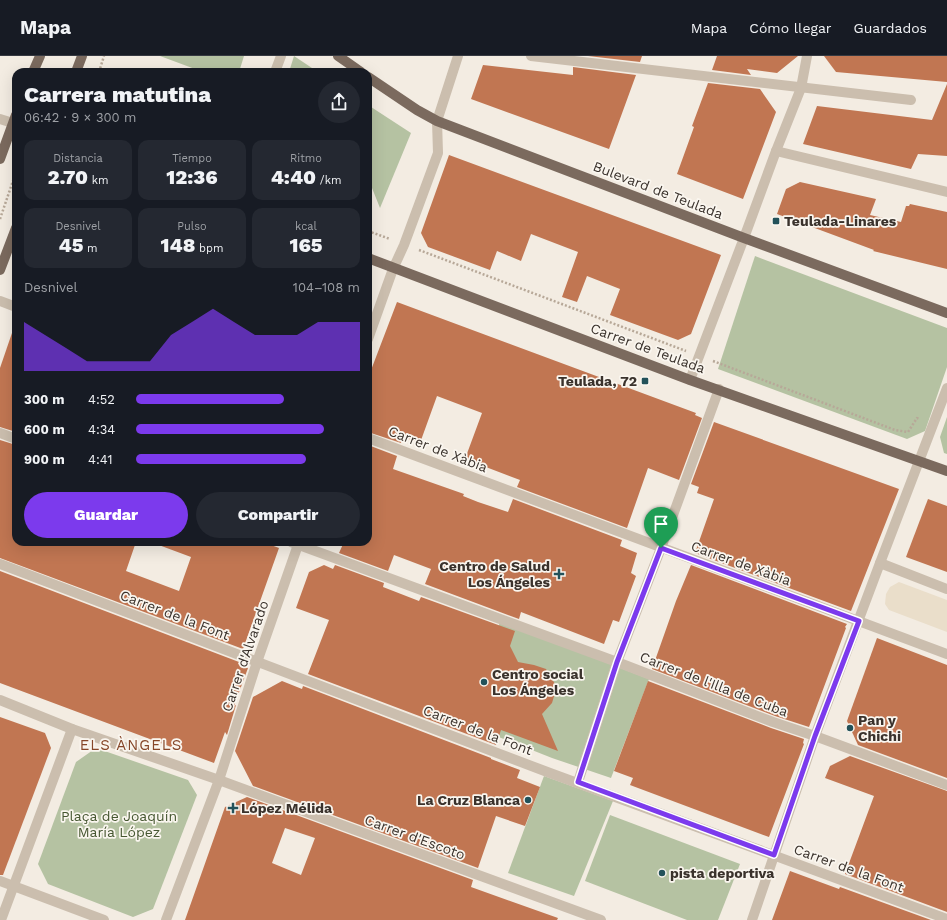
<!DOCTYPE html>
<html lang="es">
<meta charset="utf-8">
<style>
:root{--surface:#171b24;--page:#242831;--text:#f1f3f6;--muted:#9ea1a6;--line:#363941;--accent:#7c3aed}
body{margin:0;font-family:"Work Sans",sans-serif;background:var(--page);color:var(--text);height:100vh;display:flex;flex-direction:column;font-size:15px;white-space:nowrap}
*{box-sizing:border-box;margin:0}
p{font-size:13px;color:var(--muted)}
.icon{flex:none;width:22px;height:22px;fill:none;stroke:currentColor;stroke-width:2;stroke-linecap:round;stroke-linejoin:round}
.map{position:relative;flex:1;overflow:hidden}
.panel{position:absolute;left:12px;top:12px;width:360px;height:478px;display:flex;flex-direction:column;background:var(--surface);border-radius:12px;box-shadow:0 4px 16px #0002}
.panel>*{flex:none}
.pin{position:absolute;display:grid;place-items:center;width:34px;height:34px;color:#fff;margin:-41px -17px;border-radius:50% 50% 50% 0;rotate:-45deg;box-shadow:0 0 4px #0007}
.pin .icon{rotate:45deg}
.round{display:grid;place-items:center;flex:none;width:42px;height:42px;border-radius:21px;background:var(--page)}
.head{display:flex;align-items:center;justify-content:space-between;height:68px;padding:0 12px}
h1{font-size:22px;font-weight:800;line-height:30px}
.metrics{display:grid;grid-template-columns:repeat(3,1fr);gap:6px;height:68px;padding:4px 12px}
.metrics div{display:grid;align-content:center;border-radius:10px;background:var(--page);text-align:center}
.metrics b{font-size:20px;font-weight:800}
.metrics small{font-size:11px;font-weight:400}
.metrics p{font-size:11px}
.chart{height:112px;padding:8px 12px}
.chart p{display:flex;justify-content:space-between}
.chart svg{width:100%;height:72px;margin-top:4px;fill:var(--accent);opacity:.7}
.action{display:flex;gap:8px;margin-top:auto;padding:8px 12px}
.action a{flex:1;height:46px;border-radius:24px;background:var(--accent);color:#fff;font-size:16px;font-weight:800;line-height:46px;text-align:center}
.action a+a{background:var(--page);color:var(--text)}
ul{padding:0 12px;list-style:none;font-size:13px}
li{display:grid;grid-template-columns:64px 48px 1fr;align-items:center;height:30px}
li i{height:10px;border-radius:5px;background:var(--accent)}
header{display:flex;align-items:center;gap:24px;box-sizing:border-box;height:56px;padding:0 20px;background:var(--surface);border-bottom:1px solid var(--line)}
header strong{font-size:19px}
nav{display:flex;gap:22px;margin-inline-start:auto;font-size:14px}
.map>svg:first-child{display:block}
</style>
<header>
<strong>Mapa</strong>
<nav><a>Mapa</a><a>Cómo llegar</a><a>Guardados</a></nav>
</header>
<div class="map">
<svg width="947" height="864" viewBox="0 0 947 864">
<rect width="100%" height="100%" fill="#f3ece2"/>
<g fill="#b5c2a2">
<polygon points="160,0 244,0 239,16 203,16"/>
<polygon points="294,0 318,16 289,16"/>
<polygon points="368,49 411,77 380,152 368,122"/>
<polygon points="755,200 947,272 947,311 925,375 907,383 718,313"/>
<polygon points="947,361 947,398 944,397 940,381"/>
<polygon points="500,566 649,623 611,722 552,702 466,668"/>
<polygon points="96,692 188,724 197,739 153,853 133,861 48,828 38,808 76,706"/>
<polygon points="544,720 613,745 574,840 508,817"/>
<polygon points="610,759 740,808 718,864 687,864 585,825"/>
</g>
<polygon fill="#eadeca" points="899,526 947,544 947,576 889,554 885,548 886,538 890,531"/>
<g fill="#c17652" fill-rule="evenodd">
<polygon points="588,0 642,0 640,6"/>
<polygon points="717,0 798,0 777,17 747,13 751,19 712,14"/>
<polygon points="824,0 947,0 947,26 836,16"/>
<polygon points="483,9 573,19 573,11 636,19 609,93 471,43"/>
<polygon points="708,27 760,33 776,56 743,143 677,118 694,71 692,70"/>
<polygon points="947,28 947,100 918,98 911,113 803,88 817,50 932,64"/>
<polygon points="449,99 721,199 691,278 678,284 610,259 620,233 587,220 577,246 562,241 578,196 531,178 521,205 497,195 490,214 428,191 421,177"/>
<polygon points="800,126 876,143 870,159 901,166 906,150 909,150 910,148 947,156 947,213 873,195 874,194 777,158 786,133"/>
<polygon points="397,246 696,357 695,359 702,362 679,424 648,412 627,472 517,431 520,424 465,403 482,357 437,340 420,387 403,381 401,387 368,376 368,322"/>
<polygon points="13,274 16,274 16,376 0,371 0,312"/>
<polygon points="714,366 899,433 851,555 695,497 714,443 697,437 699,431 691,428"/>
<polygon points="0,384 16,389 16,486 136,486 126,515 179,535 191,501 156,488 157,486 263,486 279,492 243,593 0,502"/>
<polygon points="368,389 397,400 393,413 464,438 463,440 478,446 508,456 513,443 622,484 620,490 637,497 631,517 636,520 619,566 613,564 604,588 521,556 519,563 425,528 431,513 394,499 388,515 339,497 344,486 368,486"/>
<polygon points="928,443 947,450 947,516 906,501"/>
<polygon points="324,509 333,513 335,509 384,527 383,531 419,545 421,541 515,575 510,590 518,606 534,609 546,613 555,628 555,637 552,647 542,658 558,695 501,674 496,689 308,618 329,564 296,552 309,516"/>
<polygon points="691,509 847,568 845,571 846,572 809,671 775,660 652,613 676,545"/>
<polygon points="0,515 239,606 238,608 248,612 234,650 236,649 227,679 225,676 214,707 0,627"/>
<polygon points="877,582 947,609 947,722 858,689 847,665"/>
<polygon points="282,625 302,633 303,630 491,702 491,703 520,714 517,722 540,731 525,770 496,760 478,812 253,730 235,695 253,641"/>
<polygon points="648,625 771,672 804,683 803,687 804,688 769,781 630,729 633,722 614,715"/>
<polygon points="0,661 45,677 51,692 3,819 0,819"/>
<polygon points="850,700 947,735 947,856 845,818 874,740 825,722 830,710"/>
<path d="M247 741 473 824 471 831 558 862 557 864H185L225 751ZM285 772 315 782 301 819 272 807Z"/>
<polygon points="790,815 839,833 840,831 931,864 772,864"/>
</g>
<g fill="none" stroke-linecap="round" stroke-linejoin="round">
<g stroke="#b7a898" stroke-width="2.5" stroke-dasharray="2 2" stroke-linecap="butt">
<polyline points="99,16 104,0"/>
<polyline points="0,163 16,116"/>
<polyline points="368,175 390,183"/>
<polyline points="419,194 686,295"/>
<polyline points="713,305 895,374 908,376 917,362 919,363"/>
</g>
<g stroke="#cbbeae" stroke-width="10">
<polyline points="393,213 404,189 438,97 437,65 458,0"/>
<polyline points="690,324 744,182"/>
<polyline points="578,726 617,606"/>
</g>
<g stroke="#cbbeae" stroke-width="10">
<polyline points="531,0 911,44"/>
<polyline points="275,16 281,0"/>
<polyline points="776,95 947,136"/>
<polyline points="744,182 776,95 801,32 807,0"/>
<polyline points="0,245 16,251"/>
<polyline points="368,283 393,213"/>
<polyline points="0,377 16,383"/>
<polyline points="368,382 947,598"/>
<polyline points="291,486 617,606 773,666 815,680 947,729"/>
<polyline points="880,507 947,533"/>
<polyline points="0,508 550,717 947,863"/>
<polyline points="617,606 661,492 719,333"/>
<polyline points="0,644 72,673 219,724 601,864"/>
<polyline points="0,825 104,864"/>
<polyline points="1,864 72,673"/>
<polyline points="166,864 219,724 257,606 299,486"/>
<polyline points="752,864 815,680 880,507 947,332"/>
</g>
<polyline stroke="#cbbeae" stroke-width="10" points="0,63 16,68"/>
<g stroke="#7b6a5e" stroke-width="10">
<polyline points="338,0 361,16"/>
<polyline points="33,16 40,0"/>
<polyline points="76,16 82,0"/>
<polyline points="368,21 417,54 437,65 744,182 947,257"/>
<polyline points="0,103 16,59"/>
<polyline points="368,202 690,324 947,415"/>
<polyline points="0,214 16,172"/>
</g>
</g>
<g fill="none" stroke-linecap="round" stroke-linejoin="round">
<g stroke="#fff" stroke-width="8">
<polygon id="route" points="661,492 859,565 815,680 774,799 578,726 617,606"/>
</g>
<use href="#route" stroke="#7c3aed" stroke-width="5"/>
</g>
<g fill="#23525a" stroke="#faf6ef" stroke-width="1.5">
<rect x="772" y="161" width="8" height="8" rx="2"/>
<rect x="641" y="321" width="8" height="8" rx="2"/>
<path d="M557 512h4v4h4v4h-4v4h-4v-4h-4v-4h4z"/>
<circle cx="484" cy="626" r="4"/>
<circle cx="850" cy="672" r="4"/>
<circle cx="528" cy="744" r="4"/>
<path d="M231 746h4v4h4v4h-4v4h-4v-4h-4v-4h4z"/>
<circle cx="662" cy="817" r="4"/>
</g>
<g text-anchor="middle" stroke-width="3.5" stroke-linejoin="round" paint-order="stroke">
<g font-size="14" fill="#3a322c" stroke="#faf6ef">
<text transform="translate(658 134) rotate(21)" y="5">Bulevard de Teulada</text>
<text transform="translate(648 292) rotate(20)" y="5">Carrer de Teulada</text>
<text transform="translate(438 393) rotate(21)" y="5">Carrer de Xàbia</text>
<text transform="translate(741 507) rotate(20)" y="5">Carrer de Xàbia</text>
<text transform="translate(175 559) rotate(21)" y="5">Carrer de la Font</text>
<text transform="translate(245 600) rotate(-71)" y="5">Carrer d'Alvarado</text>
<text transform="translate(714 628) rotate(21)" y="5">Carrer de l'Illa de Cuba</text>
<text transform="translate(478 674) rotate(21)" y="5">Carrer de la Font</text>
<text transform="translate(415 781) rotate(20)" y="5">Carrer d'Escoto</text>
<text transform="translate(849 812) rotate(20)" y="5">Carrer de la Font</text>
</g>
<g font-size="14" font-weight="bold" fill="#3a322c" stroke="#faf6ef" text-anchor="start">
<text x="784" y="170">Teulada-Linares</text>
<text x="637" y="330" text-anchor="end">Teulada, 72</text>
<text x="550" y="515" text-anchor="end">Centro de Salud<tspan x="550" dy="16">Los Ángeles</tspan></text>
<text x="492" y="623">Centro social<tspan x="492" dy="16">Los Ángeles</tspan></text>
<text x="858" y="669">Pan y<tspan x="858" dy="16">Chichi</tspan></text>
<text x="520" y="749" text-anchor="end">La Cruz Blanca</text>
<text x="241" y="757">López Mélida</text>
<text x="670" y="822">pista deportiva</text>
</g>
<g font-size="14" fill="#465731" stroke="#faf6ef">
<text x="119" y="765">Plaça de Joaquín<tspan x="119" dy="16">María López</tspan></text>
</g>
<g font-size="15" letter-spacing="1" fill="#864628" stroke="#faf6ef">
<text x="131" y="694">ELS ÀNGELS</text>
</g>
</g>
</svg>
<div class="pin" style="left:661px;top:492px;background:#1e9e55"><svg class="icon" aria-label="arrive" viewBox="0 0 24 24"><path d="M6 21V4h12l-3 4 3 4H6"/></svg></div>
<section class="panel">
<div class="head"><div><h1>Carrera matutina</h1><p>06:42 · 9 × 300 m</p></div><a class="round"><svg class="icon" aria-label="share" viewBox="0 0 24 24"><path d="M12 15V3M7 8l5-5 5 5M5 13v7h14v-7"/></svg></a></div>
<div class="metrics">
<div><p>Distancia</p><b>2.70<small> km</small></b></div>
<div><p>Tiempo</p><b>12:36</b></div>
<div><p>Ritmo</p><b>4:40<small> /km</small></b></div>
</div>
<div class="metrics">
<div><p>Desnivel</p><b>45<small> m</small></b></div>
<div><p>Pulso</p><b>148<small> bpm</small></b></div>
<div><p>kcal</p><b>165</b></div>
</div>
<div class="chart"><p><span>Desnivel</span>104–108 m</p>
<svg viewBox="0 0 160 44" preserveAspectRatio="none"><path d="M0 44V14L10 22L20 30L30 38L40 38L50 38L60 38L70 22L80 14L90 6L100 14L110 22L120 22L130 22L140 14L150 14L160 14V44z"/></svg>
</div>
<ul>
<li><b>300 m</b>4:52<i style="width:66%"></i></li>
<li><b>600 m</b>4:34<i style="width:84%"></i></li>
<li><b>900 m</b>4:41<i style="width:76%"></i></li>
</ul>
<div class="action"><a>Guardar</a><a>Compartir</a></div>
</section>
</div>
